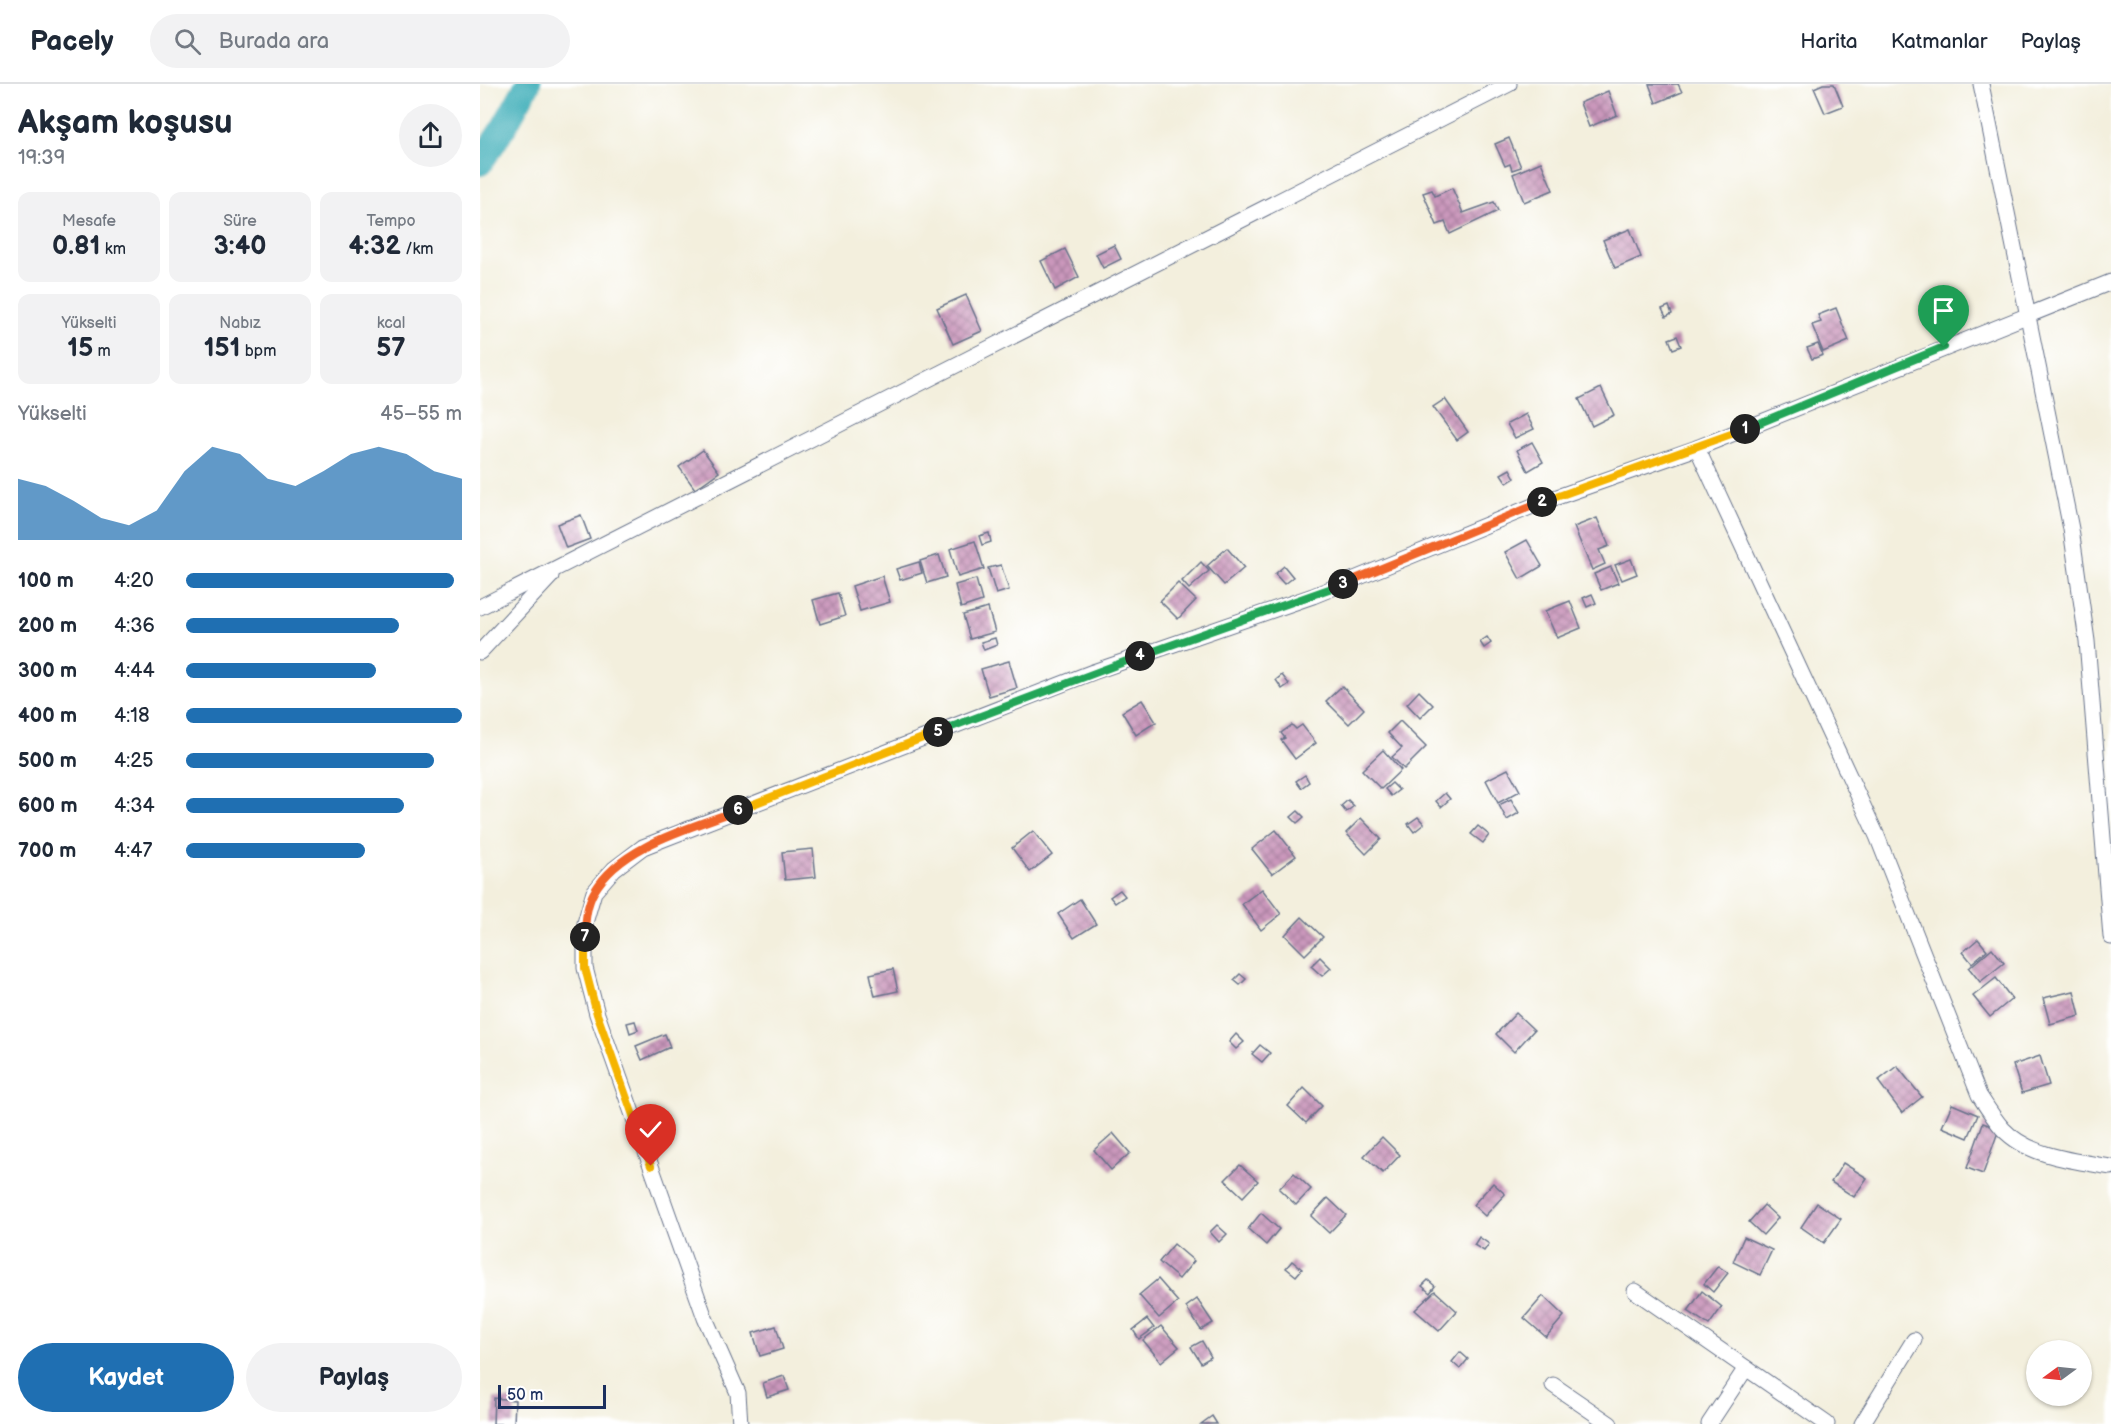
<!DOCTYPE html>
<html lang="tr">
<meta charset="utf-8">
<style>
:root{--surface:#fff;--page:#f2f2f3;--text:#1f2937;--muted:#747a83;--line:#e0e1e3;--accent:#1f6fb2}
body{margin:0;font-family:"Balsamiq Sans",sans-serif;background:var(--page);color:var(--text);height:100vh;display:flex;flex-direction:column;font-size:22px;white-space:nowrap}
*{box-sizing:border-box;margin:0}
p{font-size:20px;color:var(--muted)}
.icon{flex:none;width:33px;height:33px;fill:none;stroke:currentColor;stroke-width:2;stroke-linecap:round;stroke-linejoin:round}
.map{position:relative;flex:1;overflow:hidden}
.side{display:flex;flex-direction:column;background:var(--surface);width:480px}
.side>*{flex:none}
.needle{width:39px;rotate:255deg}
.controls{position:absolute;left:1546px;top:1256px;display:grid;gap:12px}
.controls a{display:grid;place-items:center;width:66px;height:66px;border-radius:50%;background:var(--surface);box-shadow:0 2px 4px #0004;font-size:30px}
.scale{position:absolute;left:18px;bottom:15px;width:108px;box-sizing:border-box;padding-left:6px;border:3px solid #1b2f5e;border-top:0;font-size:16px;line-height:21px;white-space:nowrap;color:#1b2f5e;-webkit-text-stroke:4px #fff;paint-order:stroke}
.pin{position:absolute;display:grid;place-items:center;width:51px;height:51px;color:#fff;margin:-62px -26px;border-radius:50% 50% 50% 0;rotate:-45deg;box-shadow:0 0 6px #0007}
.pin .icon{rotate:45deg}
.km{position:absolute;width:30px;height:30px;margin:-15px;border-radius:50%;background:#222;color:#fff;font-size:16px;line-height:30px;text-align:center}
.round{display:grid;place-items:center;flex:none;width:63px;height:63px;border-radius:32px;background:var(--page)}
.overview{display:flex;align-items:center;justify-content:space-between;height:102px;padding:0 18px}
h1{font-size:33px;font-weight:700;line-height:45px}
.metrics{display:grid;grid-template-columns:repeat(3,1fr);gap:9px;height:102px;padding:6px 18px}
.metrics div{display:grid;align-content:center;border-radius:12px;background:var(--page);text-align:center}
.metrics b{font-size:26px;font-weight:700}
.metrics small{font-size:16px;font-weight:400}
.metrics p{font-size:16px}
.chart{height:168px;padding:12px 18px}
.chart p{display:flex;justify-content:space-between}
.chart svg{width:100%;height:108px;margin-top:6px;fill:var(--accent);opacity:.7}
.cta{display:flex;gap:12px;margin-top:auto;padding:12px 18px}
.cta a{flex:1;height:69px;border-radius:36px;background:var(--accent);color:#fff;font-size:24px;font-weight:700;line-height:69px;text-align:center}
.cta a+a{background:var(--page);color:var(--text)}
ul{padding:0 18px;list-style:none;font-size:20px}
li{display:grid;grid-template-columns:96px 72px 1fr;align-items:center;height:45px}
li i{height:15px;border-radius:8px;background:var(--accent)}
header{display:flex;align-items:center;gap:36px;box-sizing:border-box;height:84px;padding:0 30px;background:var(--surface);border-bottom:2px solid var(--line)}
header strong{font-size:28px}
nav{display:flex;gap:33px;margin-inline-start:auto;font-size:21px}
.search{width:420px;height:54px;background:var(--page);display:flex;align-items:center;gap:15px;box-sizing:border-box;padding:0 21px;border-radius:33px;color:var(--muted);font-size:22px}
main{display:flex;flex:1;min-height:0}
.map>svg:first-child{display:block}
</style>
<header>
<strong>Pacely</strong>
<div class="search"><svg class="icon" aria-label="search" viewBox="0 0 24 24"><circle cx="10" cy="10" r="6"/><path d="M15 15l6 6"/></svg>Burada ara</div>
<nav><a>Harita</a><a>Katmanlar</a><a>Paylaş</a></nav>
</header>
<main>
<section class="side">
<div class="overview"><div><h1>Akşam koşusu</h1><p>19:39</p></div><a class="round"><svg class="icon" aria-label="share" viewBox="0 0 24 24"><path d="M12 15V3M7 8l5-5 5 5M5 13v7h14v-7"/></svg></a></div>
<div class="metrics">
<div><p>Mesafe</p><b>0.81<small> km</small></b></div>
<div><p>Süre</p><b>3:40</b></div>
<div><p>Tempo</p><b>4:32<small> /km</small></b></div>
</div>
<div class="metrics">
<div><p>Yükselti</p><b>15<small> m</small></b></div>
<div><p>Nabız</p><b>151<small> bpm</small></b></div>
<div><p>kcal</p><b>57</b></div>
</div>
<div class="chart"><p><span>Yükselti</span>45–55 m</p>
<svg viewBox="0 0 160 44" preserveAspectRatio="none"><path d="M0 44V19L10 22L20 28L30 35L40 38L50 32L60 16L70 6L80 9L90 19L100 22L110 16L120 9L130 6L140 9L150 16L160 19V44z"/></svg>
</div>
<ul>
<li><b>100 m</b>4:20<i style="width:97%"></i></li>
<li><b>200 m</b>4:36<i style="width:77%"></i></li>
<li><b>300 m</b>4:44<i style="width:69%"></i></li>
<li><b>400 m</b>4:18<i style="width:100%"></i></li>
<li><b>500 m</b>4:25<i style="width:90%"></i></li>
<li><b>600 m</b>4:34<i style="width:79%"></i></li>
<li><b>700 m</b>4:47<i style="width:65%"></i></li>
</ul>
<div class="cta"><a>Kaydet</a><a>Paylaş</a></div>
</section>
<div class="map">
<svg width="1631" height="1340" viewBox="0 0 1631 1340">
<defs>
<pattern id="building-cross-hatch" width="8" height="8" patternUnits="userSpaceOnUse" patternTransform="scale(1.5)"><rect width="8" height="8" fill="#cb98bc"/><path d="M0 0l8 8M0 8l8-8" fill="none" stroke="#a47c9c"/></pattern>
</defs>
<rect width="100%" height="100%" fill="#fff"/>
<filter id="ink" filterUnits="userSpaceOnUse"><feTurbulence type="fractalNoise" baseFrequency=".0167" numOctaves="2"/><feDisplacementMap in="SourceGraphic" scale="12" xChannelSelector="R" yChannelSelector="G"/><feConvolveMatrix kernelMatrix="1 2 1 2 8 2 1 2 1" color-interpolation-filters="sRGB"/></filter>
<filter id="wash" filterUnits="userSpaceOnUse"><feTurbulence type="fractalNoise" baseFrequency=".008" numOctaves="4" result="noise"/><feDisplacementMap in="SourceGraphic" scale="24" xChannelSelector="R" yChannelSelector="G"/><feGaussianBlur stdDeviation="1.35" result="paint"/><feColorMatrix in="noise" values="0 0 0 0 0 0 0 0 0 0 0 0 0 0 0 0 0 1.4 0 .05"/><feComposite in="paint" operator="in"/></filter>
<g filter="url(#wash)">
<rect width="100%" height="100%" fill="#f3efdd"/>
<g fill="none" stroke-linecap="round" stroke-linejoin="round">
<polyline stroke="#3fafb9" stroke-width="26" points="0,79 24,43 48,0"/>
</g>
<g id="blocks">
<g fill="url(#building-cross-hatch)">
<polygon points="1169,0 1198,0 1202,8 1176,19"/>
<polygon points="1343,0 1354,0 1363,22 1345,29 1334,4"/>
<polygon points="1128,7 1137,31 1109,43 1100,19"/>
<polygon points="1029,54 1041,83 1032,86 1030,80 1025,82 1015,60"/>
<polygon points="1061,78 1073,106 1044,118 1033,90"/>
<polygon points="972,104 983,129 1014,118 1018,127 970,150 965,138 957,141 943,109 952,106 955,112"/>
<polygon points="1150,145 1161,173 1135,184 1123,156"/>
<polygon points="634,161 641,175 623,184 616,170"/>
<polygon points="585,165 599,193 575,206 561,177"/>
<polygon points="486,211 502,247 473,260 457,224"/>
<polygon points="1189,222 1192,230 1186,233 1182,225"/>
<polygon points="1356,224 1369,257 1343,268 1332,241 1341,238 1338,231"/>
<polygon points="1197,252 1201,262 1193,265 1189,255"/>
<polygon points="1338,260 1343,271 1332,275 1327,264"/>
<polygon points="1121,304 1134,331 1112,342 1099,315"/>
<polygon points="965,315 988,348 977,356 953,323"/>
<polygon points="1046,330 1054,345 1035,354 1027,340"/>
<polygon points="1052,358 1063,378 1048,387 1037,366"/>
<polygon points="223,366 239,388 215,405 199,383"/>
<polygon points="1030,385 1035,394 1027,399 1021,390"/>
<polygon points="101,431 110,455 86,464 77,440"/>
<polygon points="1117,434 1129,462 1119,466 1125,480 1112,486 1094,443"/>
<polygon points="509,449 511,458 502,461 499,452"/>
<polygon points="1047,456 1062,482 1040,495 1025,468"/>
<polygon points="495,457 504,485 478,493 470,465"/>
<polygon points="747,464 764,484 744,501 727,482"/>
<polygon points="459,471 466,493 447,499 440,477"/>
<polygon points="1151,475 1157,490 1142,496 1135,481"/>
<polygon points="439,478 442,489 420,496 416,485"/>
<polygon points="721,478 729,487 709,505 702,497"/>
<polygon points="521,481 529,506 516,510 508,484"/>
<polygon points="804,482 813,493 804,500 795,490"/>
<polygon points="1131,483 1138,499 1121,506 1114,490"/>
<polygon points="402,492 410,518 380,527 372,502"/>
<polygon points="496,495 502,517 481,524 475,501"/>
<polygon points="698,499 716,516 698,535 680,517"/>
<polygon points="358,509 365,532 340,540 333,516"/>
<polygon points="1112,510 1116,519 1107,523 1103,514"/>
<polygon points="1090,517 1101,544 1077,554 1065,527"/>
<polygon points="508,524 515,548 490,555 483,531"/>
<polygon points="1007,553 1011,559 1004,564 1000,558"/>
<polygon points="515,554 517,561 504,566 501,558"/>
<polygon points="529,577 537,604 509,612 501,585"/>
<polygon points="802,591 809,600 802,605 796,596"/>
<polygon points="862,602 884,625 869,640 846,617"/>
<polygon points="939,607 953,621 940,634 927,620"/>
<polygon points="662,616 676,638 656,651 642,628"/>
<polygon points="920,637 946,663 924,685 912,673 922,664 908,649"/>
<polygon points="812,641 816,645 822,641 836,659 815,675 801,656 805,654 801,649"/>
<polygon points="903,666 921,686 901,705 882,686"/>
<polygon points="1028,685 1040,707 1018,719 1006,696"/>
<polygon points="825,691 829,698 821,704 816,697"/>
<polygon points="912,699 919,706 911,712 905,705"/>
<polygon points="965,709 970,715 961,723 956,717"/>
<polygon points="1031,715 1039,729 1027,736 1019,721"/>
<polygon points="868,716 874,722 866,728 861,722"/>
<polygon points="818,727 824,733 817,739 811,733"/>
<polygon points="938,733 944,740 934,748 928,740"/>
<polygon points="881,734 901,755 886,770 866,749"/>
<polygon points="998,742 1009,751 1003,759 991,750"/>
<polygon points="796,746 816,772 792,790 772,765"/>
<polygon points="553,747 572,771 550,788 532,764"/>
<polygon points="333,765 336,793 305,796 302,768"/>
<polygon points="782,805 801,830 781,846 762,820"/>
<polygon points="640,806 645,812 635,819 630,813"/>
<polygon points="600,815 616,840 594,854 578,830"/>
<polygon points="822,833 843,853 825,871 805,851"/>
<polygon points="1498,855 1507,866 1492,879 1483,868"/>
<polygon points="1512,864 1524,879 1500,898 1489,884"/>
<polygon points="840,873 851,884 842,892 831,882"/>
<polygon points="413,885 418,907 395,912 390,890"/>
<polygon points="760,890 766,895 760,901 754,896"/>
<polygon points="1516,894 1532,915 1510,933 1493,912"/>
<polygon points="1594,907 1600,932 1570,940 1563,914"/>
<polygon points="1036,929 1054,946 1034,968 1016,950"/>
<polygon points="155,937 158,946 150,949 147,939"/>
<polygon points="185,950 190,963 162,976 156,962"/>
<polygon points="756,950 764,958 756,965 749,958"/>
<polygon points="780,961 790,969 782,978 772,970"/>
<polygon points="1560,972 1569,1001 1542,1009 1533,981"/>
<polygon points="1417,982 1442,1013 1422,1029 1398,997"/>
<polygon points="824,1004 842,1022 826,1039 808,1022"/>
<polygon points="1472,1020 1498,1031 1488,1054 1462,1043"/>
<polygon points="1503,1039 1519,1045 1503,1090 1487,1084"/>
<polygon points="633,1049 650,1069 631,1086 614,1066"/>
<polygon points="902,1053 920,1071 903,1089 884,1072"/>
<polygon points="1363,1079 1387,1094 1374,1113 1351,1098"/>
<polygon points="760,1081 778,1097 763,1113 745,1096"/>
<polygon points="814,1089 831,1105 816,1121 799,1105"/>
<polygon points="1013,1099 1025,1110 1005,1132 993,1121"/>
<polygon points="848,1114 866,1131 849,1149 831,1132"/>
<polygon points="1337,1119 1361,1135 1344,1159 1321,1143"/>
<polygon points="1284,1121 1298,1134 1283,1151 1269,1138"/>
<polygon points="781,1129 799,1145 786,1161 768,1145"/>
<polygon points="737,1141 747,1150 739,1158 730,1148"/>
<polygon points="999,1153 1009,1160 1004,1167 994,1161"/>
<polygon points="1264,1153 1292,1166 1280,1191 1253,1178"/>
<polygon points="694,1160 714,1177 699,1195 679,1178"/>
<polygon points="812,1177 822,1185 816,1192 806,1184"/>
<polygon points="1238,1182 1248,1189 1233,1208 1224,1200"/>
<polygon points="678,1195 698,1218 679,1234 659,1211"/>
<polygon points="948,1196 955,1202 950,1209 942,1202"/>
<polygon points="955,1207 977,1227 959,1247 935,1226"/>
<polygon points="1222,1207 1242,1223 1229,1241 1208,1227"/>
<polygon points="1063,1212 1084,1232 1066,1253 1044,1234"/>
<polygon points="717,1215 733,1239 721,1246 706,1223"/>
<polygon points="667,1235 674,1244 659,1255 653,1246"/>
<polygon points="296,1242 303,1265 280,1272 273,1249"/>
<polygon points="681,1242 699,1263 681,1278 663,1256"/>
<polygon points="722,1257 731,1273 721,1279 711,1263"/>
<polygon points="980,1268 988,1275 980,1285 972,1278"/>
<polygon points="304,1292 309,1306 287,1313 283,1299"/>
<polygon points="14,1314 35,1316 34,1340 13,1340"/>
<polygon points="732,1332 737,1340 721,1340"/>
</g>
</g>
</g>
<g filter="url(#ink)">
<use href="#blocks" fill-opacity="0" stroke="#67728a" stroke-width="1.5"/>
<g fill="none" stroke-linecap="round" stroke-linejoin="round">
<g stroke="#67728a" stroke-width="17">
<g id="minor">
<polyline points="1501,0 1591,445 1607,557 1631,853"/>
<path d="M1217 364 1397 752 1499 1011C1506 1022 1514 1035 1523 1045 1549 1073 1596 1077 1631 1083"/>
<polyline points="0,523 1029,0"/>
<polyline points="0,568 71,492"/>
<polyline points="1155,1207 1347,1340"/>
<polyline points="1073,1301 1130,1340"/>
<polyline points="260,1340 258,1309 225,1234 117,930 105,884 105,839 114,808 134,785 163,763 613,588 833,512 1060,419 1217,364 1631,198"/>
<polyline points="1229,1340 1266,1284"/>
<polyline points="1382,1340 1434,1256"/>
</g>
</g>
<use href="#minor" stroke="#fff" stroke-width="15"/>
</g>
</g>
<g fill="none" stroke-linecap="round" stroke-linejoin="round" filter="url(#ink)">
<g stroke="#fff" stroke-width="12">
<polyline id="split-1" points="1265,345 1464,263"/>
</g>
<g stroke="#fff" stroke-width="12">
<polyline id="split-2" points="1062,418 1265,345"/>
</g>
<g stroke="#fff" stroke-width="12">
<polyline id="split-3" points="863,500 1062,418"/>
</g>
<g stroke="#fff" stroke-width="12">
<polyline id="split-4" points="660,572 863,500"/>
</g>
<g stroke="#fff" stroke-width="12">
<polyline id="split-5" points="458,648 660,572"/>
</g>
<g stroke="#fff" stroke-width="12">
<polyline id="split-6" points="258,726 458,648"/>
</g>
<g stroke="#fff" stroke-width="12">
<path id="split-7" d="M105 853C105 840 107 820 114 808 141 761 211 744 258 726"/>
</g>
<g stroke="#fff" stroke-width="12">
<polyline id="split-8" points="105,853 105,884 117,930 171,1082"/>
</g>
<use href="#split-1" stroke="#22a559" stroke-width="8"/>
<use href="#split-2" stroke="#f5b400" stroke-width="8"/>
<use href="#split-3" stroke="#f0652b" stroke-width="8"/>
<use href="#split-4" stroke="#22a559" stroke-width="8"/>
<use href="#split-5" stroke="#22a559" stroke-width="8"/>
<use href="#split-6" stroke="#f5b400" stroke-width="8"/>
<use href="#split-7" stroke="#f0652b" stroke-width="8"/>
<use href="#split-8" stroke="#f5b400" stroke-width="8"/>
</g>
</svg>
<div class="controls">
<a><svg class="needle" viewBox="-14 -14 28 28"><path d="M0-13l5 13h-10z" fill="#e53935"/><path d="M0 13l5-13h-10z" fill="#747a83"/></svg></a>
</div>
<div class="scale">50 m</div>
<div class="pin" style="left:1464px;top:263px;background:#1e9e55"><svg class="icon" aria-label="arrive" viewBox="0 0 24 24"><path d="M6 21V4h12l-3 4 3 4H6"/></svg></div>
<div class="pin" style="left:171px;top:1082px;background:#d93025"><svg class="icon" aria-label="check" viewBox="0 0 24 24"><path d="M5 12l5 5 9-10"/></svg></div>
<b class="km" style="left:1265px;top:345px">1</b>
<b class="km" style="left:1062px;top:418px">2</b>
<b class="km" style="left:863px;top:500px">3</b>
<b class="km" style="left:660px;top:572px">4</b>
<b class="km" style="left:458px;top:648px">5</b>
<b class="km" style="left:258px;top:726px">6</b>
<b class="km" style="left:105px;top:853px">7</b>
</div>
</main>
